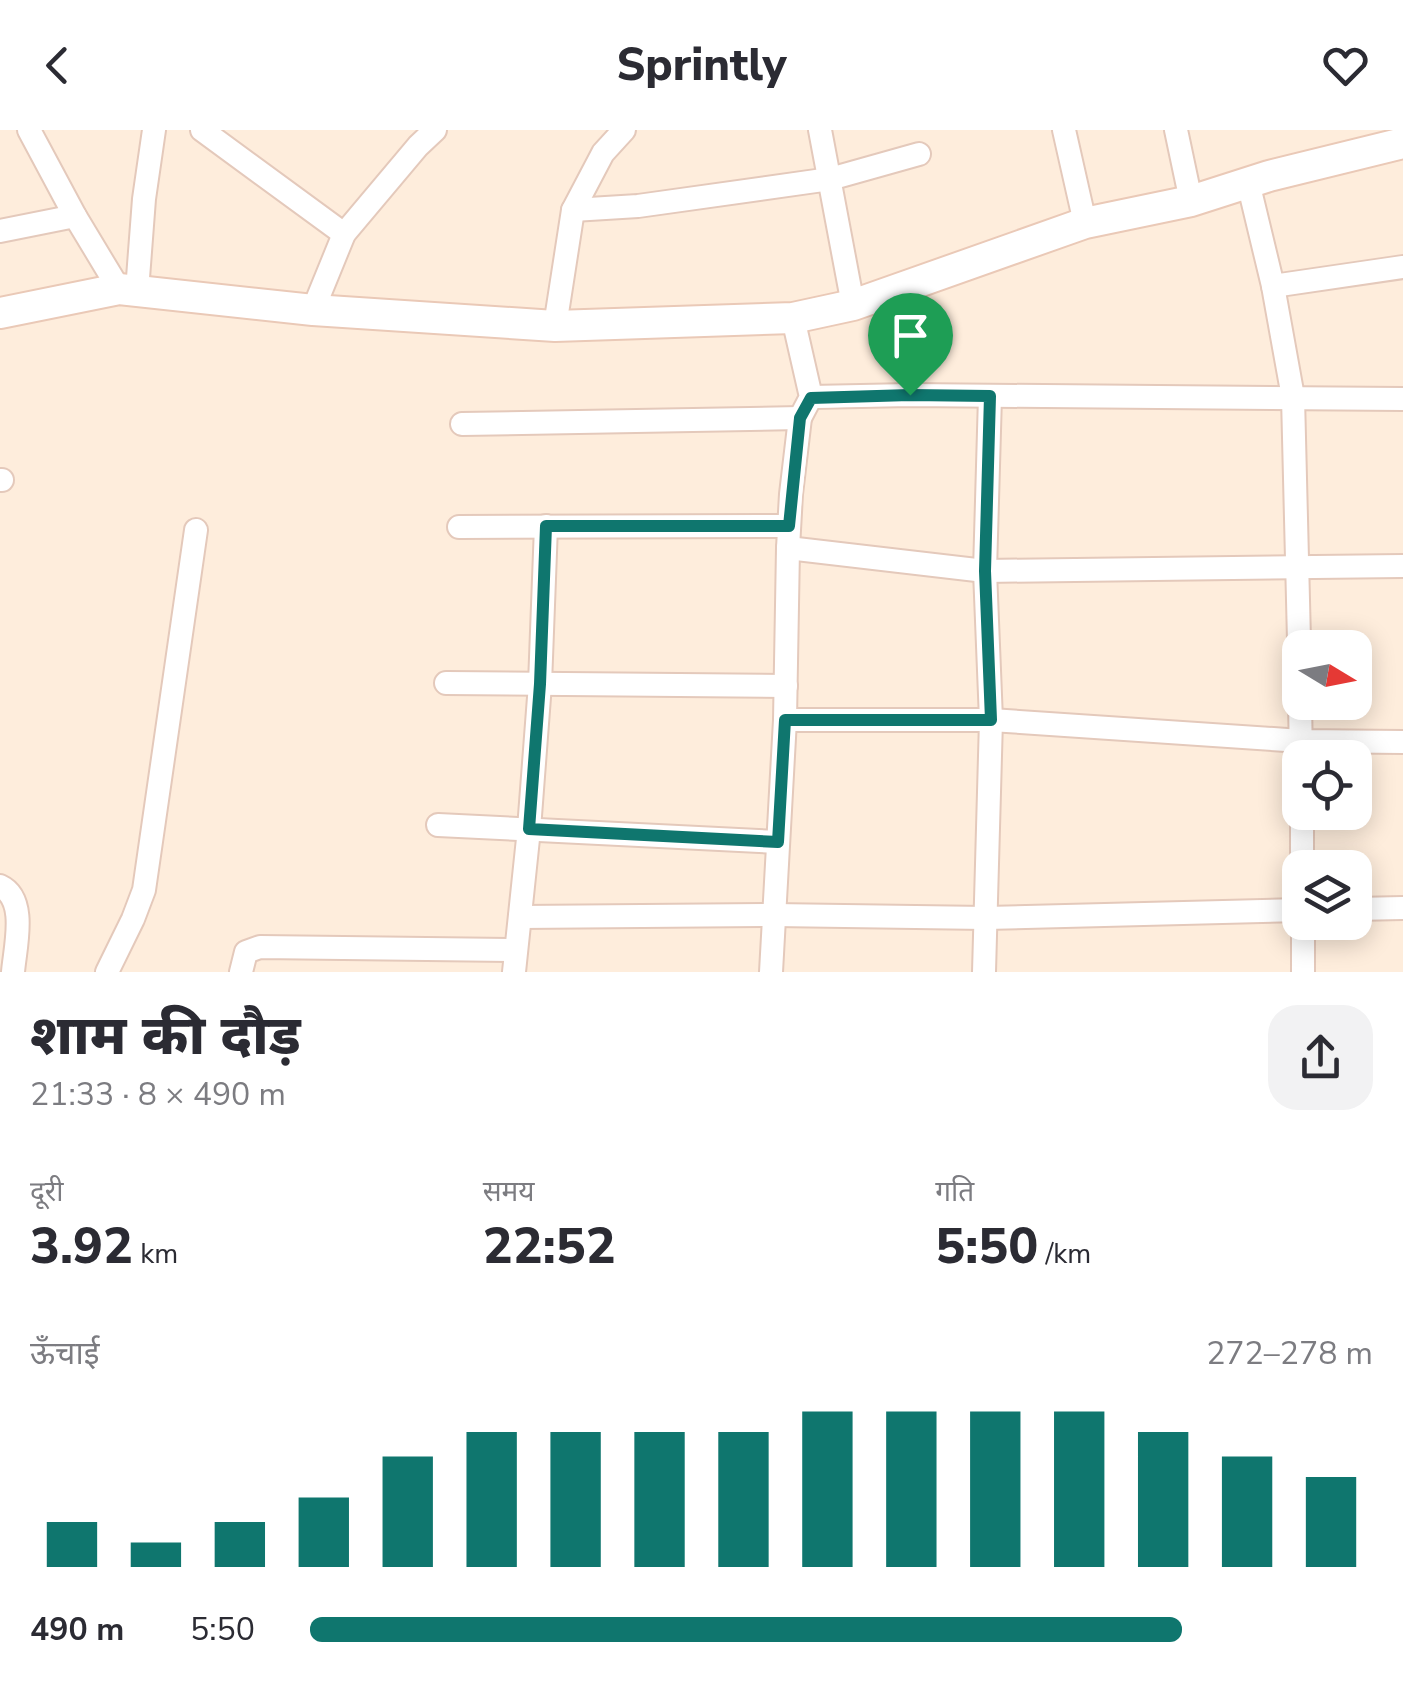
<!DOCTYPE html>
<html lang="hi">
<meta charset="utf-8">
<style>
:root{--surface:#fff;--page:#f2f2f3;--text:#2b2b33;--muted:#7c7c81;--accent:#0f766e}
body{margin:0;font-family:"Nunito Sans","Noto Sans Devanagari",sans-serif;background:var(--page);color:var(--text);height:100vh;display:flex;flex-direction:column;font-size:38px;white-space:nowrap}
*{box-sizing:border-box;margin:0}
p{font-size:32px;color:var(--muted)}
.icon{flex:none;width:55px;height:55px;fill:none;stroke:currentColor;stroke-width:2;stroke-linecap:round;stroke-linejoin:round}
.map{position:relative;height:842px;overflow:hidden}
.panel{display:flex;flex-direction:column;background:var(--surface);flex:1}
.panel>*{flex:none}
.needle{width:65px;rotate:100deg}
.buttons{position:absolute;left:1282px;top:500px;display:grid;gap:20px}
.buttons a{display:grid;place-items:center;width:90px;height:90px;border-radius:20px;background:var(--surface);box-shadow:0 5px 25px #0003;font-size:50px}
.pin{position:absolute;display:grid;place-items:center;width:85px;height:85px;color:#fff;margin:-102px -42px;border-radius:50% 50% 50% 0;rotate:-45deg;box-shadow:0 0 10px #0007}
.pin .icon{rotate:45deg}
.round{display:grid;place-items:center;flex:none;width:105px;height:105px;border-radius:30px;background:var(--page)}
.head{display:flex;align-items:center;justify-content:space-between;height:170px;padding:0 30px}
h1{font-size:55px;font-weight:800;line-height:75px}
.figures{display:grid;grid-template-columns:repeat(3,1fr);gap:15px;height:170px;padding:10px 30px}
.figures div{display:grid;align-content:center}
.figures b{font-size:50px;font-weight:800}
.figures small{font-size:28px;font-weight:400}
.figures p{font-size:28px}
.chart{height:280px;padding:20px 30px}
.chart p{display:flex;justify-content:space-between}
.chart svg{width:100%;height:180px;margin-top:10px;stroke:var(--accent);stroke-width:6}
ul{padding:0 30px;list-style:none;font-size:32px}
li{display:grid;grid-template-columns:160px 120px 1fr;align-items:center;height:75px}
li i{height:25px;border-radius:12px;background:var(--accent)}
header{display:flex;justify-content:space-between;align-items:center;height:130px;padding:0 30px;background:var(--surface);font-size:45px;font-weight:800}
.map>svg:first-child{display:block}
</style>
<header><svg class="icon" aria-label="back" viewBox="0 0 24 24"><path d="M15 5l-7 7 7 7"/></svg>Sprintly<svg class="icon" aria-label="heart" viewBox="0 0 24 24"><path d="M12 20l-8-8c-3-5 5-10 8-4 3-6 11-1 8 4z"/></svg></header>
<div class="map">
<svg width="1403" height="842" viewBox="0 0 1403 842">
<rect width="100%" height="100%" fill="#feeddc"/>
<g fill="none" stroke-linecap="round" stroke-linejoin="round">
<g stroke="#e4c9bb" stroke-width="26">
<g id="street">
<polyline points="29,0 75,86 119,159"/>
<polyline points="202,0 344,104"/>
<polyline points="820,0 853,175"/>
<polyline points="1064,0 1085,93"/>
<polyline points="1176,0 1191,71"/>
<polyline points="1248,52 1273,156 1293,267 1300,551"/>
<polyline points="573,80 638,76 830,49 919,24"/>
<polyline points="0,101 75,86"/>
<polyline points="1273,156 1403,137"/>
<polyline points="137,161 144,69 154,0"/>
<polyline points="313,180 344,104 418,16 435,0"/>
<polyline points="793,188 811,267 800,288 791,364 788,418 785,590 991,590 1301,611 1403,612"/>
<polyline points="555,196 573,80 603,23 624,0"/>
<polyline points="811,267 910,265 1403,269"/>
<polyline points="462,294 800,288"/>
<polyline points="0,350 2,350"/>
<polyline points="459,397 789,396"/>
<polyline points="788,418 985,441 1403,436"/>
<polyline points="446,553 786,556"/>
<polyline points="1300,572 1301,628"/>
<polyline points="1302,682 1302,738"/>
<polyline points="438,695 778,712"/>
<path d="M0 756C28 769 15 817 13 842"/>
<polyline points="1355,779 1403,778"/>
<polyline points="520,787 774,785 986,788 1300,780"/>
<polyline points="1303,792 1303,842"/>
<polyline points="107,842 133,789 144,760 196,400"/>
<polyline points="241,842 246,822 260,817 516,820"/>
<polyline points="514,842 529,699 540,554 546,396"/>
<polyline points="771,842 785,590"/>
<polyline points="984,842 991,590 985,441 990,266"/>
</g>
</g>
<g stroke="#eac9b7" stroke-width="34">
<polyline id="secondary" points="0,183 119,159 313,180 555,196 793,188 853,175 1085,93 1191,71 1269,46 1403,13"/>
</g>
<use href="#street" stroke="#fff" stroke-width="22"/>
<use href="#secondary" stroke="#fff" stroke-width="30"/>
</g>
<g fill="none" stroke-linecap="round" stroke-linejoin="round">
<g stroke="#fff" stroke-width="20">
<polygon id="route" points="910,265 990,266 985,441 991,590 785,590 778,712 529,699 540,554 546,396 789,396 800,288 811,268"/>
</g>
<use href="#route" stroke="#0f766e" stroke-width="12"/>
</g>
</svg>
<div class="buttons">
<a><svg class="needle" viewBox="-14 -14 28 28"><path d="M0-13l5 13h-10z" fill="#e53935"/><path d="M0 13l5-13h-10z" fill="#7c7c81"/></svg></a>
<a><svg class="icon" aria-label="locate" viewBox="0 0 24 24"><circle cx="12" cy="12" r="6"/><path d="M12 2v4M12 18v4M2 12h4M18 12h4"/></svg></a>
<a><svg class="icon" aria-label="layers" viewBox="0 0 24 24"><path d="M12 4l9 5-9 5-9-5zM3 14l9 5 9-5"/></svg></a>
</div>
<div class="pin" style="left:910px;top:265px;background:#1e9e55"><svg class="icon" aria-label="arrive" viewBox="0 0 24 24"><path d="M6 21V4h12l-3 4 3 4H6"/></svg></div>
</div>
<section class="panel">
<div class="head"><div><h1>शाम की दौड़</h1><p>21:33 · 8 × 490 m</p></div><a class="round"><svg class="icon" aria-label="share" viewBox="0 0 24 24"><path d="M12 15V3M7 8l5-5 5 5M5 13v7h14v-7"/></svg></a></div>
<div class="figures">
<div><p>दूरी</p><b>3.92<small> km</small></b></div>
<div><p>समय</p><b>22:52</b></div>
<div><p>गति</p><b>5:50<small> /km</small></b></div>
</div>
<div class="chart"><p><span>ऊँचाई</span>272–278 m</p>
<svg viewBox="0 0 160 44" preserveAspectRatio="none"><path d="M5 44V33M15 44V38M25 44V33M35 44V27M45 44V17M55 44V11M65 44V11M75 44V11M85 44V11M95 44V6M105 44V6M115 44V6M125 44V6M135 44V11M145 44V17M155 44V22"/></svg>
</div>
<ul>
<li><b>490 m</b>5:50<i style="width:82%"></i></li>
</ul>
</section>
